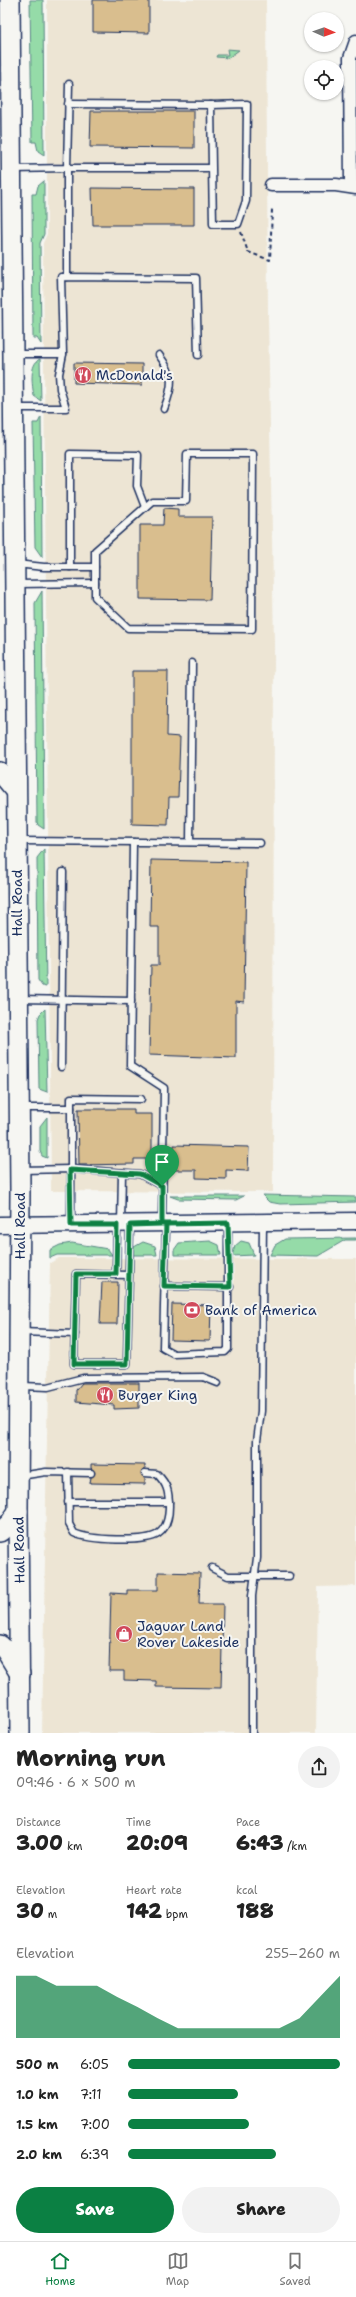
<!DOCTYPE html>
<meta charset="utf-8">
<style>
:root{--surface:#fff;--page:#f2f2f2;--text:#222;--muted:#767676;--line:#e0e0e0;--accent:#0b8043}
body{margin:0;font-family:"Shantell Sans",sans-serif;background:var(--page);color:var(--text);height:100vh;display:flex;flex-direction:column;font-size:15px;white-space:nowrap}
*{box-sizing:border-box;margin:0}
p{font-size:13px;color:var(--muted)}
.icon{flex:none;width:22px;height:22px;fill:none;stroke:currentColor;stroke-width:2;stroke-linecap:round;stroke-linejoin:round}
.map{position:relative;height:1733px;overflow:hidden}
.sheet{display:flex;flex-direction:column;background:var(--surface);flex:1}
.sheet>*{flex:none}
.needle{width:26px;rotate:92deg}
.controls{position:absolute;left:304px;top:12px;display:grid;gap:8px}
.controls a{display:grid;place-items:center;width:40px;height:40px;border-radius:50%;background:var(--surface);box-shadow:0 1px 3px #0004;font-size:20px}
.pin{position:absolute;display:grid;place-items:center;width:34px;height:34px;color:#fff;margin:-41px -17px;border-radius:50% 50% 50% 0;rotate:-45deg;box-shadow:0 0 4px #0007}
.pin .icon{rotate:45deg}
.round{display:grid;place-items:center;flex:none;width:42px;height:42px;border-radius:21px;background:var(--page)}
.summary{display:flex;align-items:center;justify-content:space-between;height:68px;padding:0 16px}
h1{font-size:22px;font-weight:800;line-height:30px}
.figures{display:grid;grid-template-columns:repeat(3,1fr);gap:6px;height:68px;padding:4px 16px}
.figures div{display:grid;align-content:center}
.figures b{font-size:20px;font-weight:800}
.figures small{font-size:11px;font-weight:400}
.figures p{font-size:11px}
.chart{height:112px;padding:8px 16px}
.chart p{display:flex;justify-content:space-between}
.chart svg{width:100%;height:72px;margin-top:4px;fill:var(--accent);opacity:.7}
.button{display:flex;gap:8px;margin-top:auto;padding:8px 16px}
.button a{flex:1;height:46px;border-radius:24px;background:var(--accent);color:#fff;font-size:16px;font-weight:800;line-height:46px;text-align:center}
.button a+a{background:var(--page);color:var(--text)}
ul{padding:0 16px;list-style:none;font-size:13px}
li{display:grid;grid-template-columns:64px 48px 1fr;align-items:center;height:30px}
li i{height:10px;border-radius:5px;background:var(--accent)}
.tab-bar{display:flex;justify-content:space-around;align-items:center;height:56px;border-top:1px solid var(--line);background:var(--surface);font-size:11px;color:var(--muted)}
.tab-bar a{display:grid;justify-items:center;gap:2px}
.tab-bar .current{color:var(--accent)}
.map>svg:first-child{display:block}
</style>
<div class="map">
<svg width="356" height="1733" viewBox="0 0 356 1733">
<rect width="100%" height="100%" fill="#f6f6f2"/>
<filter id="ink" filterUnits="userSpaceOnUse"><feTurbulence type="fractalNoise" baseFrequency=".025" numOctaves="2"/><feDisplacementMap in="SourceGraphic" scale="8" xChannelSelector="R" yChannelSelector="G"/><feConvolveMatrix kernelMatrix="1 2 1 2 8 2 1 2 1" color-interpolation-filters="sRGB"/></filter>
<g filter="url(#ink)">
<g fill="#ede5d4">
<polygon points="47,0 266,0 268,316 274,644 273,1192 51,1191 43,243 47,234"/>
<polygon points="59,1258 356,1259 356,1586 318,1587 316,1733 42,1733 50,1263"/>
</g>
<g fill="#95dba8" stroke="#588583">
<polygon points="30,0 43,0 44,155 38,151 36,142 32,142"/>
<polygon points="227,49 239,50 228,58 216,57 217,55 228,55"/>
<polygon points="44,181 44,234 40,243 41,344 37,338 33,338 32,194 36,194 38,186"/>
<path d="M40 359 41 401 34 396C32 385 29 364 40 359Z"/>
<polygon points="41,417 42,557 35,547 33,423 38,423"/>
<polygon points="42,591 44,829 38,825 37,822 35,603"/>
<polygon points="44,849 46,987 42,986 38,980 37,858"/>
<polygon points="45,1009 47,1092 39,1089 38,1019 40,1014"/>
<polygon points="47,1117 47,1158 42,1156 40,1151 40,1126"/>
<polygon points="262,1195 356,1197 356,1202 280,1204 269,1202"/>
<polygon points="170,1196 244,1196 236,1200 178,1199"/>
<polygon points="356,1238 356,1240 345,1240 318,1256 270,1255 275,1245 285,1239"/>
<polygon points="210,1241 219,1245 221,1255 174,1255 174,1250 179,1243"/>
<polygon points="241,1241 249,1243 254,1255 232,1256 235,1246"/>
<polygon points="143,1242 155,1246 157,1255 132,1255 134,1247"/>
<polygon points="72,1243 108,1249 112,1255 57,1255 50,1258 50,1250 60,1245"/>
</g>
<g fill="#d9be8e" stroke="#1b2f5e">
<polygon points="93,0 149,0 149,33 93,32"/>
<polygon points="91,111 194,111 194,148 90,147"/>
<polygon points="92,188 194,189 194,225 93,225"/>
<polygon points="74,363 142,364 142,385 74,383"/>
<polygon points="164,508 178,509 178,517 212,517 210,600 140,599 140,525 163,525"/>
<polygon points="132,671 168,671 167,736 180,737 178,797 169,797 168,825 132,824"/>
<polygon points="151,860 246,862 244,1002 236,1001 236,1058 149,1055 151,965 159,965 159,927 150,927"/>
<polygon points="78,1109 134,1109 134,1114 152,1114 152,1159 134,1159 134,1164 79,1165"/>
<polygon points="174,1145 249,1147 248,1171 226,1170 226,1179 196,1178 196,1170 173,1170"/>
<polygon points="102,1282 118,1282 117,1324 100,1324"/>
<polygon points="172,1304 211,1305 210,1341 171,1340"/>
<polygon points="82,1383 139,1383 139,1408 114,1409 114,1405 76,1402 76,1390"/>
<polygon points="91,1464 145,1465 145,1469 141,1473 145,1478 145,1484 90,1483 91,1477 95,1473 91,1468"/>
<polygon points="158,1572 200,1573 199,1604 223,1604 221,1688 156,1687 156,1681 124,1680 124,1671 109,1671 111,1593 127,1594 127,1590 158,1590"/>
</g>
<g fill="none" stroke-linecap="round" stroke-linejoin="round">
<g stroke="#1b2f5e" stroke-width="9">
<g id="service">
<polyline points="68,104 211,105"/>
<polyline points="13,169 67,168 69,84"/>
<polyline points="67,277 67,168 212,168 211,105 247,104 246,201 238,224 213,224 212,168"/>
<polyline points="15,354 63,354"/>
<path d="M159 355C175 376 173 386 164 409"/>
<polyline points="15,408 66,408 60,389 59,374 63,354 61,277 196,278 198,355"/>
<polygon points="187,454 253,454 252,629 128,628 95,597 95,551 152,501 186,501"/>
<polyline points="16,564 44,567 95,567"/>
<polyline points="70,567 70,454 138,455 137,486 145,507"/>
<polyline points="18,584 95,583"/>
<polyline points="18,841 260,843"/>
<polyline points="133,842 130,1066 164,1088 162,1222"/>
<polyline points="190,842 192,663"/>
<polyline points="20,999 131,1001"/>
<polyline points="61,1067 63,872"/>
<polyline points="20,1108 71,1108"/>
<polyline points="21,1170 71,1169 140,1174 162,1186"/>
<polyline points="71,1223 71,1098 141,1099"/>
<polyline points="121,1224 122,1173"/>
<polyline points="166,1224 163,1348 174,1354 225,1352 228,1349 228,1223"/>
<polyline points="116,1274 117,1225"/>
<polyline points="129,1275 76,1274 74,1364 127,1364 130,1225"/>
<polyline points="164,1286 230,1287"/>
<polyline points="21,1332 75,1334"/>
<polyline points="22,1386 48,1387 83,1378 203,1377 218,1383"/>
<path d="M68 1472 69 1524 74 1533C89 1540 144 1543 158 1534 167 1528 169 1516 169 1506 169 1491 167 1484 157 1474L145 1473"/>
<polyline points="20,1476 46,1472 91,1473"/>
<polyline points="68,1502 169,1502"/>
<polyline points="212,1568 228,1576 289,1576"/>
<polyline points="252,1733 252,1596 257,1558 257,1441 261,1411 263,1223"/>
</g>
</g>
<g stroke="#1b2f5e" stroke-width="15">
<g id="minor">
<polyline points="271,185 336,185 356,188"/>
<polyline points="351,187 350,58 356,41"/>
</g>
</g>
<g stroke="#1b2f5e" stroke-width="19">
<polyline id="secondary" points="0,1225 356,1221"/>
</g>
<g stroke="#1b2f5e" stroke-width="22">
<g id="trunk">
<polyline points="10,0 20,1190 18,1511 20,1733"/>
<polyline points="0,772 16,791"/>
<polyline points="0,1532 10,1523 18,1511"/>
<polyline points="0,1645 6,1651 20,1674"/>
</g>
</g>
<polyline stroke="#1b2f5e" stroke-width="2" stroke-dasharray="4 3" stroke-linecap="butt" points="241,232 248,252 270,260 272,209"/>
<use href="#service" stroke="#f6f6f2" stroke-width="6"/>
<use href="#minor" stroke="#f6f6f2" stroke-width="12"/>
<use href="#secondary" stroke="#f6f6f2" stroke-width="16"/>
<use href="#trunk" stroke="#f6f6f2" stroke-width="19"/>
</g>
</g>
<g fill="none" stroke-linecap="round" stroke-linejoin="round" filter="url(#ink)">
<g stroke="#fff" stroke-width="8">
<polyline id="route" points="162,1186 140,1174 70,1170 71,1225 117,1225 116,1274 76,1274 74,1364 127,1364 130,1225 162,1224 166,1224 228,1223 230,1287 164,1286 166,1224 162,1224 162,1186"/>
</g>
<use href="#route" stroke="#0b8043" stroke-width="5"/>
</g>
<defs>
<g id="restaurant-disc" transform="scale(0.9)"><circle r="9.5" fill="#d1495b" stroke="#f6f6f2"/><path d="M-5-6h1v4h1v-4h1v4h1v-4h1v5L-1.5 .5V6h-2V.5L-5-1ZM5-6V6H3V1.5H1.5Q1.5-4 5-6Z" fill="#fff"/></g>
<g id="bank-disc" transform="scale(0.9)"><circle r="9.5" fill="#d1495b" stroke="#f6f6f2"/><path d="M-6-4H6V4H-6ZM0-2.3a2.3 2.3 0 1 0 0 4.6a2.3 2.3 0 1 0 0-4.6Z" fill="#fff"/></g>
<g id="shop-disc" transform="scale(0.9)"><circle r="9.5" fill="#d1495b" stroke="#f6f6f2"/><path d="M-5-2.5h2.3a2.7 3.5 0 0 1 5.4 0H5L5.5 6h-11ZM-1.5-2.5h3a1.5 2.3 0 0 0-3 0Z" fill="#fff"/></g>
</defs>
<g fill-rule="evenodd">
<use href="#restaurant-disc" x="83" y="375"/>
<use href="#bank-disc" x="192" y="1310"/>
<use href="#restaurant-disc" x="105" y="1395"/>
<use href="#shop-disc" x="124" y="1634"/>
</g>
<g text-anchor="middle" stroke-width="4" stroke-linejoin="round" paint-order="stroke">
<g font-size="14" fill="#1b2f5e" stroke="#f6f6f2" text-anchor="start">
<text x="96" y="380">McDonald's</text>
<text x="205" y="1315">Bank of America</text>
<text x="118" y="1400">Burger King</text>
<text x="137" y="1631">Jaguar Land<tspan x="137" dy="16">Rover Lakeside</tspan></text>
</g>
<g font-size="14" fill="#1b2f5e" stroke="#f6f6f2">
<text transform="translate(17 903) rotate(-90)" y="5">Hall Road</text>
<text transform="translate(20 1226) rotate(-90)" y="5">Hall Road</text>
<text transform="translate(19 1550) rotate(-91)" y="5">Hall Road</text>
</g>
</g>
</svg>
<div class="controls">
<a><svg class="needle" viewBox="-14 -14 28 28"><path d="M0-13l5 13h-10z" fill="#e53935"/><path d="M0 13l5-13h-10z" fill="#767676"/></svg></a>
<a><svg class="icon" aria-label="locate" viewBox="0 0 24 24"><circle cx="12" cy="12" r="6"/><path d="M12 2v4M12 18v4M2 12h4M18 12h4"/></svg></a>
</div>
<div class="pin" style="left:162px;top:1186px;background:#1e9e55"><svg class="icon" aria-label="arrive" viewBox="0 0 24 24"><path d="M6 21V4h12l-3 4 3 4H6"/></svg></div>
</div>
<section class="sheet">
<div class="summary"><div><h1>Morning run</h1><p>09:46 · 6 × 500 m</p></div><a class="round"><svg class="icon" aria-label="share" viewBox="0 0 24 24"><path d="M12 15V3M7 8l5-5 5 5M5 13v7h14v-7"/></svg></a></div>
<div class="figures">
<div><p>Distance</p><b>3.00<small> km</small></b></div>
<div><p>Time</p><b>20:09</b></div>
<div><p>Pace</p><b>6:43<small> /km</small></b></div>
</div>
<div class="figures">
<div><p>Elevation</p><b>30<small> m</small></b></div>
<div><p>Heart rate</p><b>142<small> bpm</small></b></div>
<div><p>kcal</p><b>188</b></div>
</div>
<div class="chart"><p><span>Elevation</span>255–260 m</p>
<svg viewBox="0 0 160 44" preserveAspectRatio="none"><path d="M0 44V6L10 6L20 12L30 12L40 12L50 19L60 25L70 32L80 38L90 38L100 38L110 38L120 38L130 38L140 32L150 19L160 6V44z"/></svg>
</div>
<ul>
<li><b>500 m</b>6:05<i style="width:100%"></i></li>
<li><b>1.0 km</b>7:11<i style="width:52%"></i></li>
<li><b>1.5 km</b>7:00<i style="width:57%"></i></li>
<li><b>2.0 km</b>6:39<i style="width:70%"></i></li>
</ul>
<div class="button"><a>Save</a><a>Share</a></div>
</section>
<nav class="tab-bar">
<a class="current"><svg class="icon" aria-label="home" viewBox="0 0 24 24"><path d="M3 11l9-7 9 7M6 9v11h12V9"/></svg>Home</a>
<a><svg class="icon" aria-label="map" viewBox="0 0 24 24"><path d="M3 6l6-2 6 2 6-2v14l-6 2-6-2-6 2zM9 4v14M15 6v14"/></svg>Map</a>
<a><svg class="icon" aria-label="saved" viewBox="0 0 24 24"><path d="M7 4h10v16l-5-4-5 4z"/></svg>Saved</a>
</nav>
